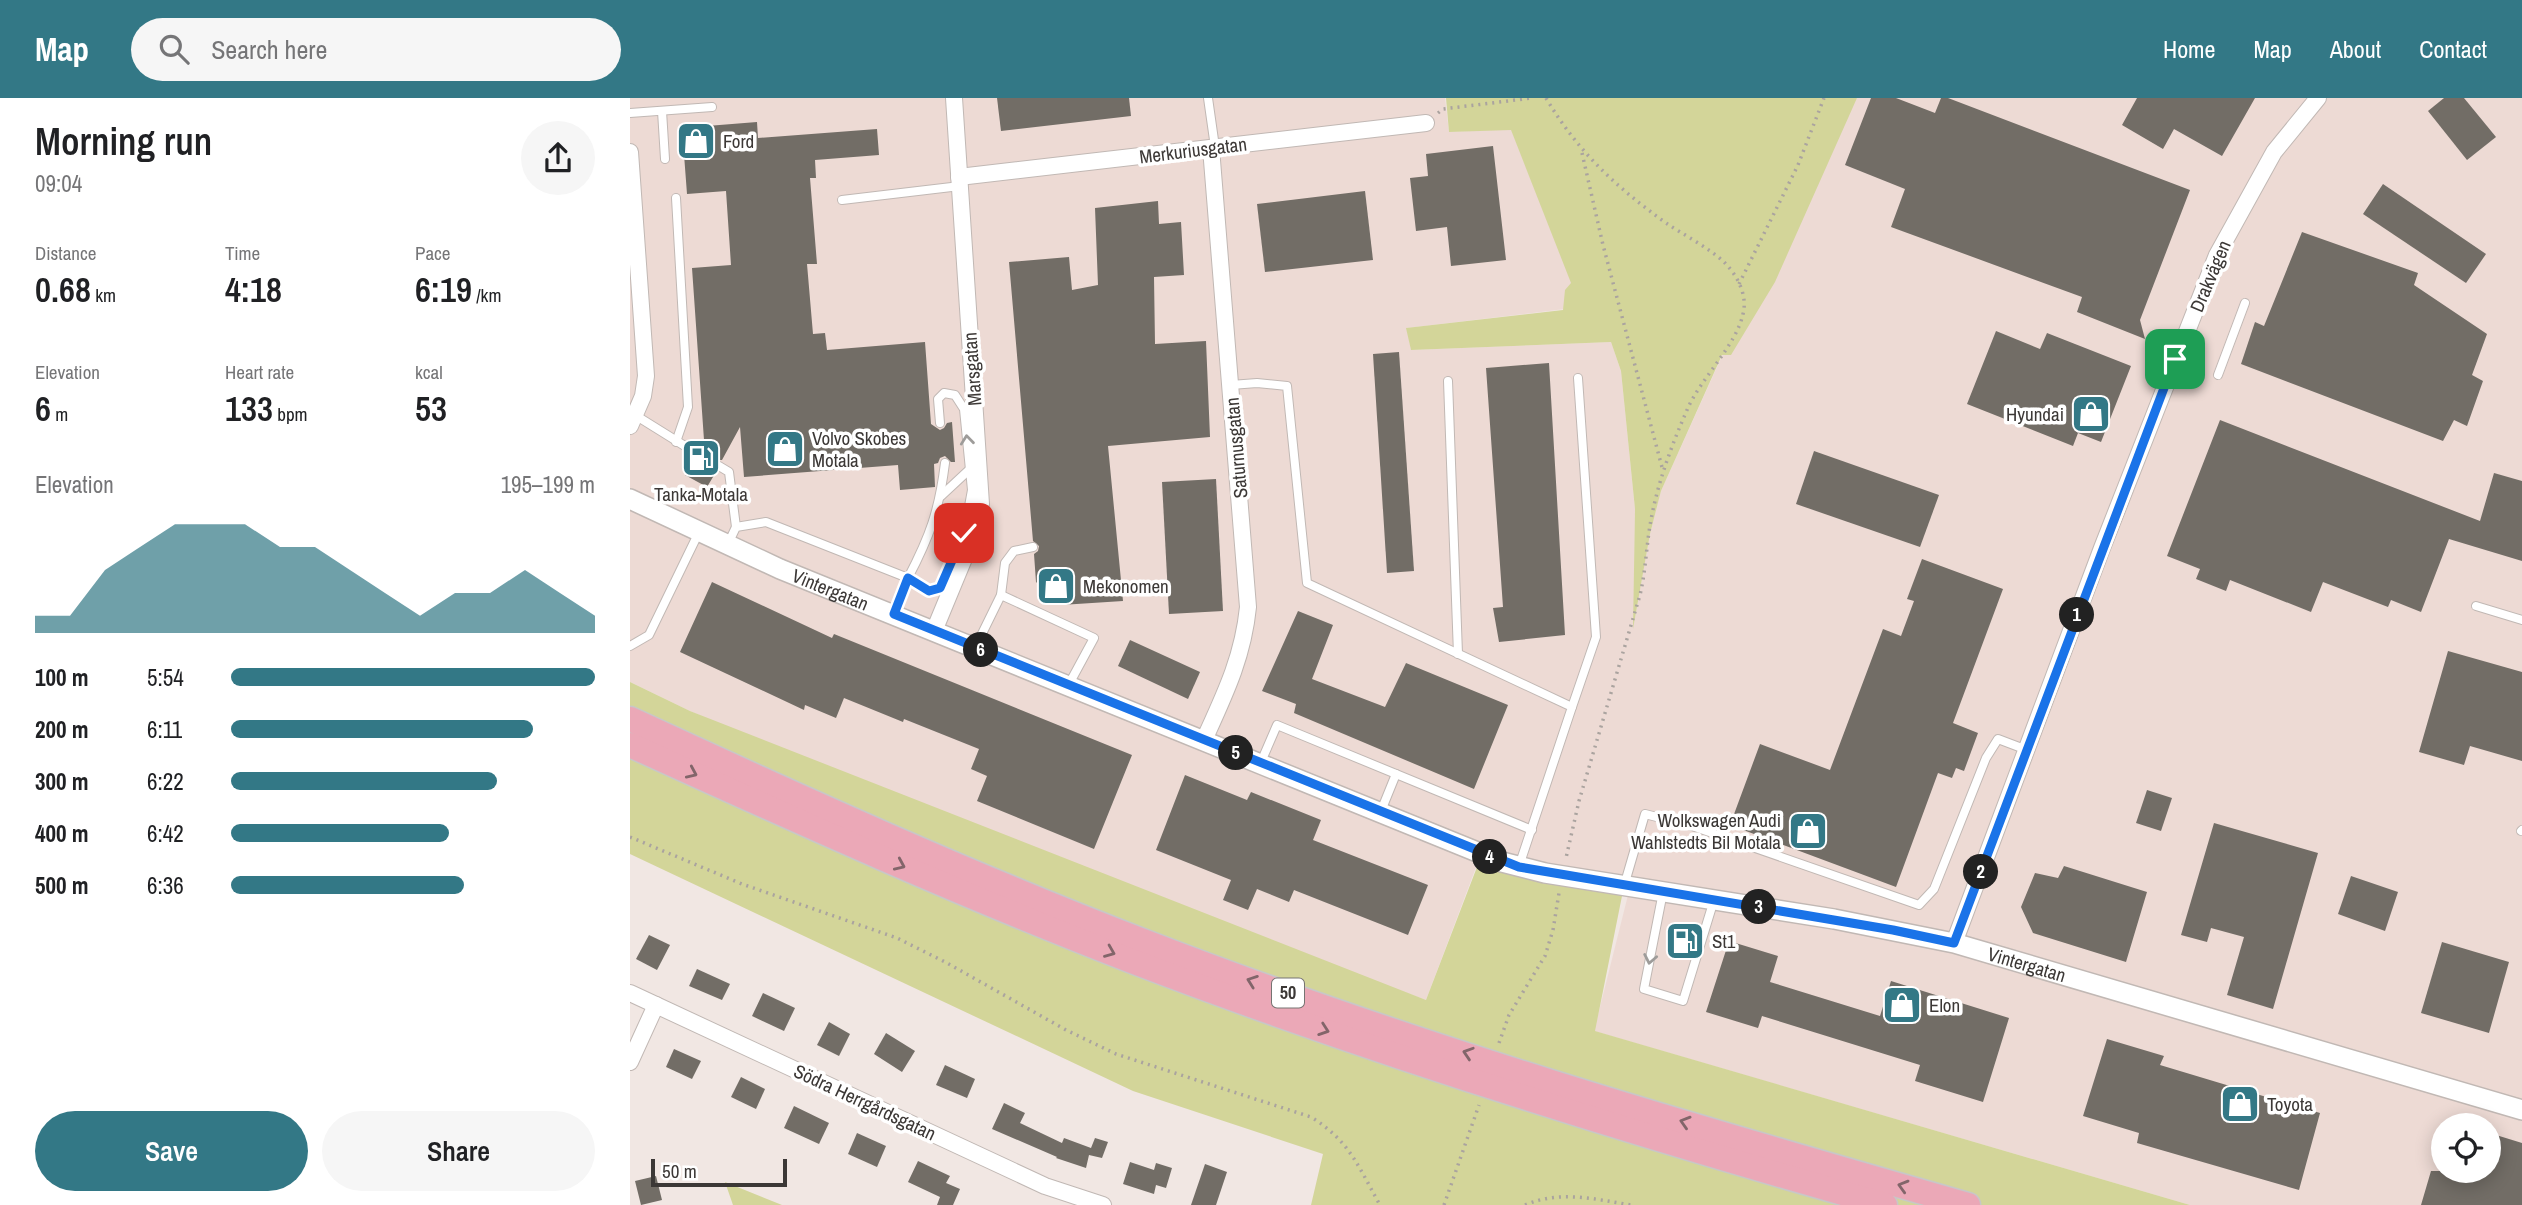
<!DOCTYPE html>
<meta charset="utf-8">
<style>
:root{--surface:#fff;--page:#f6f6f6;--text:#202124;--muted:#757577;--accent:#337886}
body{margin:0;font-family:"Archivo Narrow",sans-serif;background:var(--page);color:var(--text);height:100vh;display:flex;flex-direction:column;font-size:26px;white-space:nowrap}
*{box-sizing:border-box;margin:0}
p{font-size:23px;color:var(--muted)}
.icon{flex:none;width:38px;height:38px;fill:none;stroke:currentColor;stroke-width:2;stroke-linecap:round;stroke-linejoin:round}
.map{position:relative;flex:1;overflow:hidden}
.side{display:flex;flex-direction:column;background:var(--surface);width:630px}
.side>*{flex:none}
.controls{position:absolute;left:1801px;top:1015px;display:grid;gap:14px}
.controls a{display:grid;place-items:center;width:70px;height:70px;border-radius:50%;background:var(--surface);box-shadow:0 4px 18px #0003;font-size:35px}
.scale{position:absolute;left:21px;bottom:18px;width:136px;box-sizing:border-box;padding-left:7px;border:4px solid #3c3836;border-top:0;font-size:19px;line-height:24px;white-space:nowrap;color:#3c3836;-webkit-text-stroke:5px #fff;paint-order:stroke}
.pin{position:absolute;display:grid;place-items:center;width:60px;height:60px;color:#fff;margin:-30px;border-radius:14px;box-shadow:0 4px 10px #0006}
.km{position:absolute;width:35px;height:35px;margin:-18px;border-radius:50%;background:#222;color:#fff;font-size:19px;line-height:35px;text-align:center}
.round{display:grid;place-items:center;flex:none;width:74px;height:74px;border-radius:37px;background:var(--page)}
.headline{display:flex;align-items:center;justify-content:space-between;height:119px;padding:0 35px}
h1{font-size:38px;font-weight:600;line-height:52px}
.stats{display:grid;grid-template-columns:repeat(3,1fr);gap:10px;height:119px;padding:7px 35px}
.stats div{display:grid;align-content:center}
.stats b{font-size:35px;font-weight:600}
.stats small{font-size:19px;font-weight:400}
.stats p{font-size:19px}
.chart{height:196px;padding:14px 35px}
.chart p{display:flex;justify-content:space-between}
.chart svg{width:100%;height:126px;margin-top:7px;fill:var(--accent);opacity:.7}
.button{display:flex;gap:14px;margin-top:auto;padding:14px 35px}
.button a{flex:1;height:80px;border-radius:42px;background:var(--accent);color:#fff;font-size:28px;font-weight:600;line-height:80px;text-align:center}
.button a+a{background:var(--page);color:var(--text)}
ul{padding:0 35px;list-style:none;font-size:23px}
li{display:grid;grid-template-columns:112px 84px 1fr;align-items:center;height:52px}
li i{height:18px;border-radius:9px;background:var(--accent)}
header{display:flex;align-items:center;gap:42px;box-sizing:border-box;height:98px;padding:0 35px;background:var(--accent);color:#fff}
header strong{font-size:33px}
nav{display:flex;gap:38px;margin-inline-start:auto;font-size:24px}
.search{width:490px;height:63px;background:var(--page);display:flex;align-items:center;gap:18px;box-sizing:border-box;padding:0 24px;border-radius:38px;color:var(--muted);font-size:26px}
main{display:flex;flex:1;min-height:0}
.map>svg:first-child{display:block}
</style>
<header>
<strong>Map</strong>
<div class="search"><svg class="icon" aria-label="search" viewBox="0 0 24 24"><circle cx="10" cy="10" r="6"/><path d="M15 15l6 6"/></svg>Search here</div>
<nav><a>Home</a><a>Map</a><a>About</a><a>Contact</a></nav>
</header>
<main>
<section class="side">
<div class="headline"><div><h1>Morning run</h1><p>09:04</p></div><a class="round"><svg class="icon" aria-label="share" viewBox="0 0 24 24"><path d="M12 15V3M7 8l5-5 5 5M5 13v7h14v-7"/></svg></a></div>
<div class="stats">
<div><p>Distance</p><b>0.68<small> km</small></b></div>
<div><p>Time</p><b>4:18</b></div>
<div><p>Pace</p><b>6:19<small> /km</small></b></div>
</div>
<div class="stats">
<div><p>Elevation</p><b>6<small> m</small></b></div>
<div><p>Heart rate</p><b>133<small> bpm</small></b></div>
<div><p>kcal</p><b>53</b></div>
</div>
<div class="chart"><p><span>Elevation</span>195–199 m</p>
<svg viewBox="0 0 160 44" preserveAspectRatio="none"><path d="M0 44V38L10 38L20 22L30 14L40 6L50 6L60 6L70 14L80 14L90 22L100 30L110 38L120 30L130 30L140 22L150 30L160 38V44z"/></svg>
</div>
<ul>
<li><b>100 m</b>5:54<i style="width:100%"></i></li>
<li><b>200 m</b>6:11<i style="width:83%"></i></li>
<li><b>300 m</b>6:22<i style="width:73%"></i></li>
<li><b>400 m</b>6:42<i style="width:60%"></i></li>
<li><b>500 m</b>6:36<i style="width:64%"></i></li>
</ul>
<div class="button"><a>Save</a><a>Share</a></div>
</section>
<div class="map">
<svg width="1892" height="1107" viewBox="0 0 1892 1107">
<rect width="100%" height="100%" fill="#f1e7e3"/>
<path fill="#eddad4" fill-rule="evenodd" d="M0 0H815L819 34 881 31 951 209 777 230 781 252 981 244 991 273 1005 411 1004 525 1020 436 1031 393 1096 249 1227 0H1892V1107H1560L964 933 1000 789 851 756 796 902 399 758 60 613 0 584ZM1813 1027H1858V1073H1813Z"/>
<g fill="#d3d599">
<polygon points="816,0 1227,0 1145,184 1101,257 1092,257 1031,393 1020,436 1003,531 1005,411 991,273 981,244 781,252 776,230 933,212 935,192 941,185 881,32 819,34"/>
<polygon points="0,584 60,613 796,902 852,756 994,788 965,933 1560,1107 681,1107 693,1056 503,993 0,756"/>
<polygon points="95,1084 152,1107 103,1107"/>
</g>
<g fill="#726d66">
<polygon points="367,0 499,0 501,18 371,33"/>
<polygon points="1241,0 1266,0 1305,15 1311,0 1318,0 1560,92 1510,222 1515,241 1447,214 1452,199 1261,129 1275,91 1215,67"/>
<polygon points="1507,0 1625,0 1592,58 1544,31 1533,51 1492,27"/>
<polygon points="1814,0 1834,0 1866,39 1837,62 1798,13"/>
<polygon points="127,24 128,40 247,31 249,57 185,62 186,80 180,80 187,166 177,166 183,236 195,235 197,252 295,244 301,326 310,332 314,330 317,325 322,324 325,364 321,364 315,358 310,360 308,365 304,366 305,389 270,392 268,367 114,379 110,329 92,362 86,362 83,365 83,371 86,374 77,389 55,377 63,361 68,361 72,358 70,349 74,342 62,170 101,167 96,93 57,96 52,30"/>
<polygon points="863,48 876,162 821,168 817,129 786,133 780,80 798,78 796,56"/>
<polygon points="1753,86 1856,156 1836,185 1733,116"/>
<polygon points="735,93 743,162 635,174 627,106"/>
<polygon points="528,103 529,126 551,124 554,177 524,179 525,246 576,243 580,339 478,348 493,503 431,507 406,484 404,456 408,453 409,448 403,443 379,164 439,159 442,192 468,187 465,110"/>
<polygon points="1672,134 1788,175 1784,187 1857,236 1842,277 1853,283 1837,328 1824,322 1813,343 1611,266 1625,224 1634,228"/>
<polygon points="1366,233 1410,251 1417,235 1501,268 1471,344 1448,335 1443,348 1337,306"/>
<polygon points="769,254 784,473 757,475 743,256"/>
<polygon points="919,265 935,537 869,544 863,510 873,509 856,270"/>
<polygon points="1590,322 1850,423 1864,375 1892,383 1892,463 1819,441 1791,514 1761,502 1758,509 1693,484 1681,514 1600,482 1596,493 1566,481 1570,471 1537,458"/>
<polygon points="1184,353 1309,397 1290,449 1166,406"/>
<polygon points="586,381 593,513 539,516 532,384"/>
<polygon points="1292,461 1373,491 1323,625 1348,635 1334,673 1326,670 1322,680 1308,675 1266,789 1100,727 1130,646 1200,672 1253,531 1271,538 1284,503 1277,501"/>
<polygon points="82,484 202,540 204,536 502,657 464,751 347,703 357,678 341,671 349,651 274,621 273,624 214,600 206,620 175,607 174,612 50,554"/>
<polygon points="668,513 703,527 682,581 755,609 776,565 878,607 844,691 664,615 666,606 632,593"/>
<polygon points="500,542 570,574 558,601 488,568"/>
<polygon points="1818,553 1892,574 1892,663 1840,648 1834,667 1789,654"/>
<polygon points="555,677 617,702 621,694 691,722 683,742 798,787 778,837 664,792 659,804 627,791 618,812 593,802 601,782 526,752"/>
<polygon points="1517,692 1542,700 1531,733 1506,725"/>
<polygon points="1584,725 1688,755 1643,911 1597,897 1614,839 1581,830 1577,844 1551,837"/>
<polygon points="1434,768 1517,794 1496,864 1403,835 1391,809 1405,775 1428,780"/>
<polygon points="1721,778 1768,794 1755,833 1708,816"/>
<polygon points="19,837 40,847 27,872 6,861"/>
<polygon points="1099,843 1148,858 1140,884 1250,918 1261,883 1379,920 1353,1004 1285,983 1290,967 1132,918 1128,930 1076,914"/>
<polygon points="1812,844 1879,864 1859,935 1791,915"/>
<polygon points="67,871 100,886 92,902 59,888"/>
<polygon points="133,895 165,910 154,933 122,918"/>
<polygon points="199,924 220,936 209,958 187,947"/>
<polygon points="256,935 285,953 272,974 244,956"/>
<polygon points="1477,941 1534,958 1530,967 1690,1015 1669,1092 1507,1045 1509,1035 1453,1018"/>
<polygon points="44,951 71,963 62,981 36,969"/>
<polygon points="315,967 345,981 337,1000 306,987"/>
<polygon points="111,979 135,991 126,1011 101,999"/>
<polygon points="374,1005 395,1015 390,1025 432,1045 434,1040 461,1050 465,1040 478,1044 472,1060 459,1057 456,1070 426,1060 427,1059 362,1031"/>
<polygon points="164,1008 199,1025 189,1046 154,1030"/>
<polygon points="227,1035 256,1048 247,1069 218,1056"/>
<polygon points="1866,1037 1892,1045 1892,1107 1791,1107 1801,1073 1858,1073 1858,1063"/>
<polygon points="288,1063 320,1078 316,1085 330,1091 323,1107 307,1107 310,1099 278,1084"/>
<polygon points="500,1064 524,1072 526,1065 542,1070 536,1090 526,1087 524,1096 493,1086"/>
<polygon points="575,1066 597,1074 586,1107 561,1107"/>
<polygon points="26,1078 32,1102 11,1107 5,1083"/>
</g>
<g fill="none" stroke-linecap="round" stroke-linejoin="round">
<g stroke="#c1b8b4" stroke-width="10">
<g id="service">
<polyline points="578,0 585,49"/>
<polyline points="32,13 35,61"/>
<polyline points="0,15 82,9"/>
<polyline points="46,100 58,309 46,344"/>
<polyline points="212,102 330,88"/>
<polyline points="1588,277 1615,205"/>
<polyline points="818,283 828,556"/>
<polyline points="601,287 627,285 657,288 677,485 942,609 889,768"/>
<polyline points="5,317 66,355"/>
<path d="M310 325 308 301 314 295 325 297 334 311 342 392 334 435 310 490 299 493 278 480C300 438 309 413 315 365"/>
<polyline points="89,368 99,374 106,429"/>
<polyline points="311,398 340,371"/>
<polyline points="98,446 106,429 136,424 278,480 264,517"/>
<polyline points="371,497 375,465 384,453 403,449"/>
<polyline points="1846,508 1892,522"/>
<polyline points="0,548 19,537 69,434"/>
<polyline points="345,550 371,497 464,540 438,588"/>
<polyline points="942,609 966,539 948,280"/>
<polyline points="631,664 647,627 902,732"/>
<polyline points="751,713 766,676"/>
<polyline points="1891,733 1892,732"/>
<polyline points="994,788 1015,716 1062,728 1289,807 1304,791 1356,660 1368,641 1397,652"/>
<polyline points="1033,794 1014,891 1053,903 1084,802"/>
</g>
</g>
<g stroke="#c1b8b4" stroke-width="18">
<g id="minor">
<polyline points="0,54 16,278 13,298 0,328"/>
<polyline points="329,79 796,25"/>
<polyline points="304,533 345,434 351,406 324,0"/>
<path d="M574 642C595 596 613 559 618 509L581 50"/>
<polyline points="1324,845 1472,450 1587,157 1644,54 1688,0"/>
<polyline points="0,895 415,1088 473,1107"/>
<polyline points="0,964 26,907"/>
</g>
</g>
<g stroke="#c1b8b4" stroke-width="22">
<g id="tertiary">
<path id="s1" d="M0 401 150 471 872 764 915 775 1204 821 1324 845 1892 1012"/>
</g>
</g>
<g stroke="#c8c7c7" stroke-width="27">
<g id="trunk">
<path d="M0 621C169 699 339 776 513 843 782 947 1061 1028 1338 1107"/>
<path d="M0 647C167 723 335 799 507 865 751 958 1003 1036 1255 1107"/>
</g>
</g>
<g stroke="#aaa39f" stroke-width="3.5" stroke-dasharray="2 5" stroke-linecap="butt">
<path d="M916 0C948 54 986 89 1036 125 1054 137 1079 150 1094 164 1107 177 1118 197 1113 216 1106 248 1070 281 1057 312 1040 351 1025 392 1019 434 1016 455 1015 476 1010 497L949 703 936 760"/>
<polyline points="808,15 813,11 902,0"/>
<polyline points="952,55 973,147 1033,373"/>
<polyline points="1109,186 1168,67 1194,0"/>
<path d="M0 739 112 786 267 840 317 865 436 932 486 956 681 1019C720 1043 729 1070 750 1107"/>
<polyline points="869,945 879,917 915,858 923,832 929,795"/>
<polyline points="814,1107 849,1007"/>
<path d="M895 1107C930 1092 964 1101 1001 1107"/>
</g>
<use href="#service" stroke="#fff" stroke-width="8"/>
<use href="#minor" stroke="#fff" stroke-width="16"/>
<use href="#tertiary" stroke="#fff" stroke-width="19"/>
<use href="#trunk" stroke="#eba8b7" stroke-width="24"/>
</g>
<defs><path id="oneway-chevron" d="M-2-3.5L2.5 0L-2 3.5" fill="none" stroke-width="1.6" stroke-linecap="round" stroke-linejoin="round" transform="scale(1.75)"/></defs>
<g stroke="#9e9c9a">
<use href="#oneway-chevron" transform="translate(337 342) rotate(-96)"/>
<use href="#oneway-chevron" transform="translate(1020 861) rotate(101)"/>
</g>
<g stroke="#82656a">
<use href="#oneway-chevron" transform="translate(62 675) rotate(24)"/>
<use href="#oneway-chevron" transform="translate(270 767) rotate(24)"/>
<use href="#oneway-chevron" transform="translate(480 854) rotate(22)"/>
<use href="#oneway-chevron" transform="translate(622 883) rotate(-160)"/>
<use href="#oneway-chevron" transform="translate(694 932) rotate(19)"/>
<use href="#oneway-chevron" transform="translate(838 955) rotate(-162)"/>
<use href="#oneway-chevron" transform="translate(1055 1024) rotate(-163)"/>
<use href="#oneway-chevron" transform="translate(1273 1088) rotate(-164)"/>
</g>
<g fill="none" stroke-linecap="round" stroke-linejoin="round">
<g stroke="#fff" stroke-width="14">
<polyline id="route" points="334,435 310,490 299,493 278,480 264,516 889,769 1263,832 1324,845 1545,261"/>
</g>
<use href="#route" stroke="#1a73e8" stroke-width="9"/>
</g>
<defs>
<g id="shop-square" transform="scale(2.0125)"><rect x="-9" y="-9" width="18" height="18" rx="4" fill="#337886" stroke="#fff"/><path d="M-5-2.5h2.3a2.7 3.5 0 0 1 5.4 0H5L5.5 6h-11ZM-1.5-2.5h3a1.5 2.3 0 0 0-3 0Z" fill="#fff"/></g>
<g id="fuel-square" transform="scale(2.0125)"><rect x="-9" y="-9" width="18" height="18" rx="4" fill="#337886" stroke="#fff"/><path d="M-5.5-6h7V0h2V4h1.3V-2.5L3-4.5l.8-.8L6-3V5H2.5V1h-1V6h-7ZM-4.2-4.7v3.2H.2V-4.7Z" fill="#fff"/></g>
</defs>
<g fill-rule="evenodd">
<use href="#shop-square" x="66" y="43"/>
<use href="#shop-square" x="1461" y="316"/>
<use href="#shop-square" x="155" y="351"/>
<use href="#fuel-square" x="71" y="360"/>
<use href="#shop-square" x="426" y="488"/>
<use href="#shop-square" x="1178" y="733"/>
<use href="#fuel-square" x="1055" y="843"/>
<use href="#shop-square" x="1272" y="907"/>
<use href="#shop-square" x="1610" y="1006"/>
</g>
<g text-anchor="middle" stroke-width="7" stroke-linejoin="round" paint-order="stroke">
<rect fill="#fff" stroke="#767472" stroke-width="2" x="642" y="880.5" width="32" height="29" rx="5"/>
<g font-size="18" font-weight="bold" fill="#3c3836">
<text x="658" y="901">50</text>
</g>
<g font-size="19" fill="#3c3836" stroke="#fff" text-anchor="start">
<text x="93" y="50">Ford</text>
<text x="1434" y="323" text-anchor="end">Hyundai</text>
<text x="182" y="347">Volvo Skobes<tspan x="182" dy="22">Motala</tspan></text>
<text x="71" y="403" text-anchor="middle">Tanka-Motala</text>
<text x="453" y="495">Mekonomen</text>
<text x="1151" y="729" text-anchor="end">Wolkswagen Audi<tspan x="1151" dy="22">Wahlstedts Bil Motala</tspan></text>
<text x="1082" y="850">St1</text>
<text x="1299" y="914">Elon</text>
<text x="1637" y="1013">Toyota</text>
</g>
<g font-size="19" fill="#3c3836" stroke="#fff">
<text transform="translate(563 52) rotate(-7)" y="7">Merkuriusgatan</text>
<text transform="translate(1580 178) rotate(-67)" y="7">Drakvägen</text>
<text transform="translate(342 271) rotate(-94)" y="7">Marsgatan</text>
<text transform="translate(606 350) rotate(-95)" y="7">Saturnusgatan</text>
<text dy="7" stroke="none"><textPath href="#s1" startOffset="220">Vintergatan</textPath></text>
<text dy="7" stroke="none"><textPath href="#s1" startOffset="1480">Vintergatan</textPath></text>
<text transform="translate(235 1004) rotate(25)" y="7">Södra Herrgårdsgatan</text>
</g>
</g>
</svg>
<div class="controls">
<a><svg class="icon" aria-label="locate" viewBox="0 0 24 24"><circle cx="12" cy="12" r="6"/><path d="M12 2v4M12 18v4M2 12h4M18 12h4"/></svg></a>
</div>
<div class="scale">50 m</div>
<div class="pin" style="left:1545px;top:261px;background:#1e9e55"><svg class="icon" aria-label="arrive" viewBox="0 0 24 24"><path d="M6 21V4h12l-3 4 3 4H6"/></svg></div>
<div class="pin" style="left:334px;top:435px;background:#d93025"><svg class="icon" aria-label="check" viewBox="0 0 24 24"><path d="M5 12l5 5 9-10"/></svg></div>
<b class="km" style="left:1447px;top:517px">1</b>
<b class="km" style="left:1351px;top:774px">2</b>
<b class="km" style="left:1129px;top:809px">3</b>
<b class="km" style="left:860px;top:759px">4</b>
<b class="km" style="left:606px;top:655px">5</b>
<b class="km" style="left:351px;top:552px">6</b>
</div>
</main>
